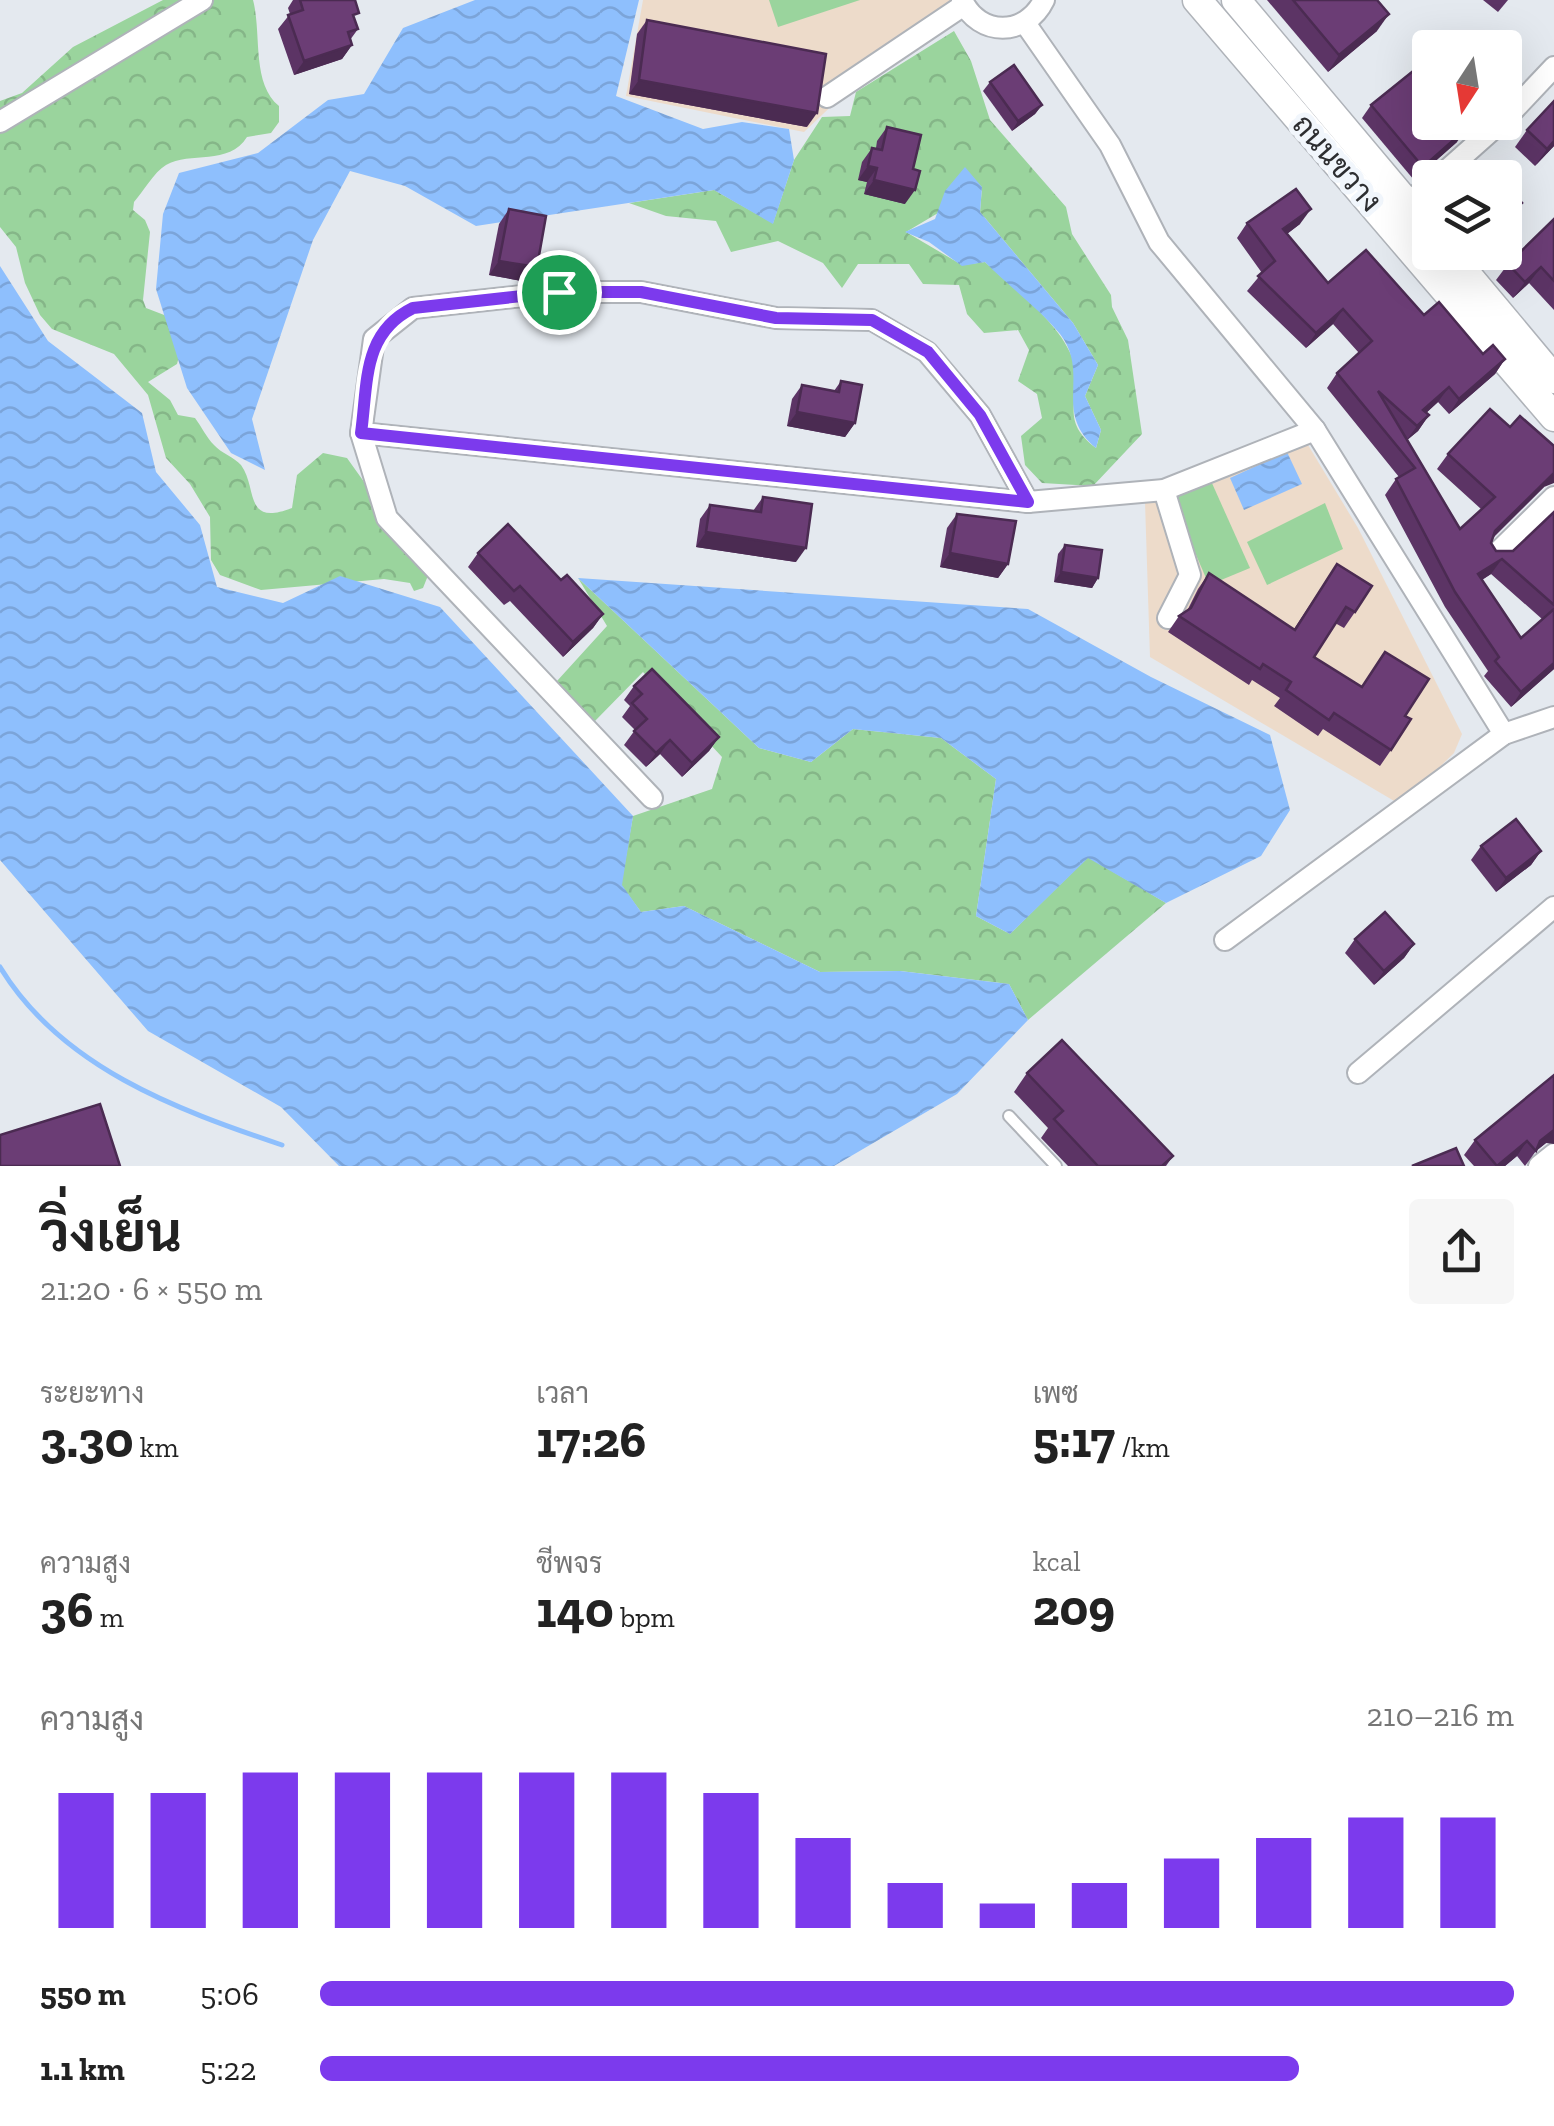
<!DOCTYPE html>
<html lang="th">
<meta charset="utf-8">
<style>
:root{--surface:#fff;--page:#f6f6f6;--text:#222;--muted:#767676;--accent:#7c3aed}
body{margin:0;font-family:"Zilla Slab",Sarabun,serif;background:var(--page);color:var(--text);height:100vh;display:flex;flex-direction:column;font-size:38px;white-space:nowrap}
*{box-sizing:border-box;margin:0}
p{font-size:32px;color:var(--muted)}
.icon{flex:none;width:55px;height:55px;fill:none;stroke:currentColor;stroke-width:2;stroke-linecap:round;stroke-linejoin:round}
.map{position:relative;height:1166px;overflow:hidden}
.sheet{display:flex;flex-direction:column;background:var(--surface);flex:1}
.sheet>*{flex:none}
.needle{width:65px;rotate:192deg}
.fabs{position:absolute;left:1412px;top:30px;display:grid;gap:20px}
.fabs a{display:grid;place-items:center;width:110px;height:110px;border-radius:10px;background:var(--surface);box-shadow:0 10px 40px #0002;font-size:50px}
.pin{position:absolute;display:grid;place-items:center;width:85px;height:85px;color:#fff;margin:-42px;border:5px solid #fff;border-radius:50%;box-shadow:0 2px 10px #0007}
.round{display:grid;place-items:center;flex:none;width:105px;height:105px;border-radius:10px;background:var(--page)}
.headline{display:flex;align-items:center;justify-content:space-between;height:170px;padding:0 40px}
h1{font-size:55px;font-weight:700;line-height:75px}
.stats{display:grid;grid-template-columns:repeat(3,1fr);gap:15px;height:170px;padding:10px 40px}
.stats div{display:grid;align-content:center}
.stats b{font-size:50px;font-weight:700}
.stats small{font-size:28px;font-weight:400}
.stats p{font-size:28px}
.chart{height:280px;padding:20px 40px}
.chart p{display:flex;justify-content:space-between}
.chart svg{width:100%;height:180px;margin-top:10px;stroke:var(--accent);stroke-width:6}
ul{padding:0 40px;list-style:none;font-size:32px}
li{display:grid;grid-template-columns:160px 120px 1fr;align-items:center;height:75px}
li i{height:25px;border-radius:12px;background:var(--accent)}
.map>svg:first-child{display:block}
</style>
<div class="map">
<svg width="1554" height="1166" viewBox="0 0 1554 1166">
<defs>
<pattern id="forest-crowns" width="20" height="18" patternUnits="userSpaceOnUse" patternTransform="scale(2.5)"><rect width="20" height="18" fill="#9ad49d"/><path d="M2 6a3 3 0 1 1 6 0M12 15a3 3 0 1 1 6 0" fill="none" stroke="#85b688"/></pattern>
<pattern id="water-waves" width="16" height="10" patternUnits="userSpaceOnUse" patternTransform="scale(2.5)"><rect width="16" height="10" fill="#8ebffd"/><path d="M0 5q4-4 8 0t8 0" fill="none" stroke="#7ba4d9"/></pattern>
</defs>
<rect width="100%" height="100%" fill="#e4e9ef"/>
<g fill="#eddbca">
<polygon points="643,0 953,0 955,24 842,96 804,132 626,96"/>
<polygon points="1308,445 1358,528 1462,734 1454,753 1401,805 1150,657 1145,502 1268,451"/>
</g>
<g fill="url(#forest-crowns)" fill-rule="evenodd">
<path d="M163 0H253C262 34 251 83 279 106V122L271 133 247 137C229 166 190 151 166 165 154 172 143 192 134 202L133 210 145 220 150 232 143 300 146 308 172 318 183 341 177 364 148 382 170 400 178 415 195 418C201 426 207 438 214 445 221 453 234 457 241 465 258 488 243 527 292 508L297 475 323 453 347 458 429 573 423 588 414 591 410 583 384 579 261 590 220 575 211 560 210 517 190 484 166 458 148 395 114 354 52 329 40 315 25 283 16 247 0 227V101L22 93 73 47Z"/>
<path d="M954 31 971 61 990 120 1066 207 1072 234 1111 295 1112 307 1128 340 1142 434 1093 486 1042 483 1025 465 1021 436 1042 418 1037 394 1018 381 1029 350 1018 330 984 333 967 314 959 285 923 284 909 264H858L842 288 823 263 778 241 731 252 716 221 666 216 629 203 714 190 773 223 794 160 822 117 850 116 856 92ZM982 187 980 212 1073 323 1098 365 1085 396 1101 430 1096 448C1058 420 1081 398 1076 370 1067 326 1016 292 985 262L962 265 906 232Z"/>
<polygon points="578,578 759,748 811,762 853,729 941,738 996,779 976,916 1010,934 1088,857 1166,903 1028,1020 1009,984 900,971 820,972 684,906 641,912 621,885 633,816 712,789 722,757 643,672 595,721 557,681 607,626"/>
</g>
<g fill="#9ad49d">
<polygon points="769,0 860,0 778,27"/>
<polygon points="1211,481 1250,568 1209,585 1172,499"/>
<polygon points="1325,503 1343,549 1267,585 1247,542"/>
</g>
<g fill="url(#water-waves)">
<polygon points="475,0 639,0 616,96 703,129 742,122 789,129 794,160 773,224 714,190 476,226 405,186 350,171 313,240 252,419 265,470 231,453 187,388 156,289 163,214 179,173 258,153 328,100 364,94 403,28"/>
<path d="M965 167 982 187 980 212 1073 323 1098 365 1085 396 1101 430 1096 448C1052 412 1091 374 1060 334 1042 311 1007 285 985 262L962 266 929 242 905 232 935 219 945 191Z"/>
<polygon points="0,266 48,341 142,413 156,472 200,525 217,587 283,603 340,576 440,607 633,816 622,885 641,912 684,906 820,972 900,971 1009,984 1028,1020 957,1094 834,1166 339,1166 281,1107 148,1031 0,860"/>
<polygon points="1287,452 1302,484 1244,510 1230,478"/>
<polygon points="578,578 1028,609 1151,677 1270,735 1290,810 1261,856 1166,903 1088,858 1010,934 976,916 996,779 941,738 853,729 811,762 759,748"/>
</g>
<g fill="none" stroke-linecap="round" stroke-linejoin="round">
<path stroke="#8ebffd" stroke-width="5" d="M0 967C61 1067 175 1109 282 1145"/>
<g stroke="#afb3b9" stroke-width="14">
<polyline id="service" points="1009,1116 1056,1166"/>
</g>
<g stroke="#afb3b9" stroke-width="24">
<g id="minor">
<path d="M962 0C979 37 1026 37 1044 0"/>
<polyline points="1025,23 1110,145 1159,242 1315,430 1504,734"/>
<polyline points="827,97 964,5"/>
<polyline points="1505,119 1554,67"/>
<polyline points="0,122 202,0"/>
<polyline points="1438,178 1501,122"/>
<polyline points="1407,204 1430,184"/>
<polyline points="361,433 1028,502 1164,490 1315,430"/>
<polyline points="1164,490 1190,575 1168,618"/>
<polyline points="1494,556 1554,497"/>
<polyline points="652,798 387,518 361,433 374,339 413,308 559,292 641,292 776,318 872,320 927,352 980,415 1028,502"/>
<polyline points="1225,940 1504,734 1554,717"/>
<polyline points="1358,1073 1554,907"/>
<polyline points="1539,1166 1554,1154"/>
</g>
</g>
<g stroke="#afb3b9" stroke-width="31">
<g id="secondary">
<polyline points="1197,0 1554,417"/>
<polyline points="1236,0 1430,231"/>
<polyline points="1448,252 1554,379"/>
</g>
</g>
<use href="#service" stroke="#fff" stroke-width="10"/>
<use href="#minor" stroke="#fff" stroke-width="20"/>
<use href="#secondary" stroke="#fff" stroke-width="28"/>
</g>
<g fill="#5c3465" fill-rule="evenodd">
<polygon points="293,0 321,0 355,20 358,29 350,40 352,45 342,59 294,75 278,29 290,14 288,8"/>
<polygon points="1267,0 1377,0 1377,31 1328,72"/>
<polygon points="1483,0 1508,0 1498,12"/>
<polygon points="647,20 807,127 629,94 637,34"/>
<polygon points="990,82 1042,105 1035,114 1012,131 983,91"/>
<polygon points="1371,105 1457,142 1414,180 1362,118"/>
<polygon points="887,127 905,204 864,194 867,182 858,180 862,162 872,148 876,148 877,141"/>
<polygon points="1527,130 1554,146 1535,166 1515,147"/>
<polygon points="509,209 527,282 489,275 499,224"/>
<polygon points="1554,219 1554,310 1529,283 1513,298 1496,280 1508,264"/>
<path d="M1247 223 1300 224 1287 234 1328 283 1424 315 1483 354 1505 359 1495 374 1449 414 1438 402 1426 413 1429 415 1418 431 1407 440 1460 529 1481 509 1437 469 1448 454 1544 487 1493 538 1491 543 1496 551H1513L1554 512V669L1511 707 1484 676 1488 671 1445 607 1385 495 1396 479 1399 477 1327 388 1337 373 1359 353 1333 324 1306 348 1247 291 1262 273 1237 238ZM1491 574 1542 619 1521 638 1482 580Z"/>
<polygon points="841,381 855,423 845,437 787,426 792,399 802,385 834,391"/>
<polygon points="763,497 796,562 696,547 700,519 710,505 753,511"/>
<polygon points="957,514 1008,564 998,578 940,567 947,528"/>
<polygon points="1065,545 1098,578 1092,588 1054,582 1058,554"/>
<polygon points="478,553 561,580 603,614 593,628 563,657 510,601 504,605 468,567"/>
<polygon points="1337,564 1355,612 1344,628 1335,623 1314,657 1405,716 1391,750 1380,766 1323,729 1318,736 1274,706 1280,698 1252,680 1249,685 1168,632 1179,616 1187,611 1198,589 1209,573 1294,629"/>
<polygon points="634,686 719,737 709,751 682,777 660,754 646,767 624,745 635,730 622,717 630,706 624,700"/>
<polygon points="1481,846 1541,851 1531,865 1496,892 1471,860"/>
<polygon points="1355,939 1414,944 1404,958 1374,985 1345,953"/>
<polygon points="1027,1073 1173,1156 1166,1166 1068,1166 1041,1138 1048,1128 1014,1092"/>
<polygon points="1554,1075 1546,1143 1536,1151 1525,1166 1517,1156 1505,1166 1474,1166 1464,1155 1475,1140"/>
</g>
<g fill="#4b2b52">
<polygon points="1389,14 1377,31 1328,72 1339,55"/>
<polygon points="352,45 342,59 294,75 304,61"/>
<polygon points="639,80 817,113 807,127 629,94"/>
<polygon points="1042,105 1035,114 1012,131 1018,121"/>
<polygon points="1466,129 1457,142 1414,180 1423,167"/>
<polygon points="1554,141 1554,146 1535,166 1547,149"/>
<polygon points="868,166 877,168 867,182 858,180"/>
<polygon points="874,180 915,190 905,204 864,194"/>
<polygon points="1522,203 1516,213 1505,222 1505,218"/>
<polygon points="1311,209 1300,224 1272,245 1283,229"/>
<polygon points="499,261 537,267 527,282 489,275"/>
<polygon points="1541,267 1529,283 1513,298 1525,282"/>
<polygon points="1343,309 1333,324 1306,348 1316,333"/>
<polygon points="1505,359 1495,374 1449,414 1459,399"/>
<polygon points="1449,387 1438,402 1413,425 1423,410"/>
<polygon points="797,412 855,423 845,437 787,426"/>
<polygon points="1429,415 1418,431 1406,441 1417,426"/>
<polygon points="1554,473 1554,483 1544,487 1484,546 1495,531"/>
<polygon points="706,532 806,548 796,562 696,547"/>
<polygon points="950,553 1008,564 998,578 940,567"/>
<polygon points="1502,559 1491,574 1467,589 1478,574"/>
<polygon points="1061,572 1098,578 1092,588 1054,582"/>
<polygon points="603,614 593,628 563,657 573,642"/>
<polygon points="1554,663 1554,669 1511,707 1521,692"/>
<polygon points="719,737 709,751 682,777 692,763"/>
<polygon points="670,740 660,754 646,767 656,753"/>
<polygon points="1541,851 1531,865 1496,892 1506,878"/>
<polygon points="1414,944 1404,958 1374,985 1384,971"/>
<polygon points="1554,1130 1554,1144 1546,1143 1536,1151 1540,1141"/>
<polygon points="1527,1141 1517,1156 1505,1166 1497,1166"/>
</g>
<g fill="#6b3d75" stroke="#4b2b52" stroke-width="2.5">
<polygon points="300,0 355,0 359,13 353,15 358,29 348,32 352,45 304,61 288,15 303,10"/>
<polygon points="1293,0 1377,0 1389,14 1339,55"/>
<polygon points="647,20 826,54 817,113 639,80"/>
<polygon points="1428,59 1430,62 1430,122 1460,122 1466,129 1423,167 1371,105"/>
<polygon points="1014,65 1042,105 1018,121 990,82"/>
<polygon points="1554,101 1554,141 1547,149 1527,130"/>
<polygon points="887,127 921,135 913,169 920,171 915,190 874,180 877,168 868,166 872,148 882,150"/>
<polygon points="1509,188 1522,203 1505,218 1505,191"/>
<polygon points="1296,189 1311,209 1283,229 1328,283 1366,250 1424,315 1439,302 1483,354 1493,345 1505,359 1459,399 1449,387 1423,410 1429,415 1417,426 1378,391 1460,529 1495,497 1448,454 1490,409 1510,427 1520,416 1554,446 1554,473 1495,531 1491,543 1496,551 1513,551 1554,512 1554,605 1502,559 1478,574 1521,638 1554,609 1554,663 1521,692 1495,661 1499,657 1455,592 1396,479 1415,468 1337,373 1372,341 1343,309 1316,333 1258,276 1275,261 1247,223"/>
<polygon points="509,209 546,216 537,267 499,261"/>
<polygon points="1554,219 1554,281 1541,267 1525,282 1508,264"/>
<polygon points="841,381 862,385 855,423 797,412 802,385 839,392"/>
<polygon points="763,497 812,504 806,548 706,532 710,505 761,512"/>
<polygon points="957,514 1016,521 1008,564 950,553"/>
<polygon points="508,524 561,580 567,575 603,614 573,642 520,586 514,591 478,553"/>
<polygon points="1065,545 1102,550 1098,578 1061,572"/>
<polygon points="1337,564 1372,586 1355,612 1346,607 1314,657 1362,687 1385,652 1429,679 1405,716 1411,719 1391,750 1334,713 1329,720 1286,690 1291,682 1263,664 1260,669 1179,616 1191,608 1209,573 1295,630"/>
<polygon points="652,669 719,737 692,763 670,740 656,753 634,731 647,719 632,703 642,694 634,686"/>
<polygon points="1516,819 1541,851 1506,878 1481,846"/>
<polygon points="1385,912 1414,944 1384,971 1355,939"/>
<polygon points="1062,1040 1173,1156 1162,1166 1098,1166 1054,1119 1063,1111 1027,1073"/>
<polygon points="1554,1075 1554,1130 1540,1141 1536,1151 1527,1141 1497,1166 1475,1140"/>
<polygon points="100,1104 120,1166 0,1166 0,1135"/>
<polygon points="1456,1148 1464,1166 1412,1166"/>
</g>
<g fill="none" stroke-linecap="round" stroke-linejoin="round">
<g stroke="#fff" stroke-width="20">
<path id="route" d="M559 292H641L776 318 872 320 928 352 980 415 1028 502 361 433C368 383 362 333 413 308Z"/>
</g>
<use href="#route" stroke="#7c3aed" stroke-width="12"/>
</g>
<g text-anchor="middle" stroke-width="10" stroke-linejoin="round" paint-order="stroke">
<g font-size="30" fill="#2d2e31" stroke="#f1f6fc">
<text transform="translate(1337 163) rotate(49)" y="10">ถนนขวาง</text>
</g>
</g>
</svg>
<div class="fabs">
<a><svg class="needle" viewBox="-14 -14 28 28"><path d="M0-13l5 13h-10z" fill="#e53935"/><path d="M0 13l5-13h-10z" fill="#767676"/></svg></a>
<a><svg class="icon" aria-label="layers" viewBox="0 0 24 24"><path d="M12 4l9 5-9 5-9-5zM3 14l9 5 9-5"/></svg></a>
</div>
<div class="pin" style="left:559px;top:292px;background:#1e9e55"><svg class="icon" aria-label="arrive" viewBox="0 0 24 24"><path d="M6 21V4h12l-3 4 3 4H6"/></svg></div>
</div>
<section class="sheet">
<div class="headline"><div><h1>วิ่งเย็น</h1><p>21:20 · 6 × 550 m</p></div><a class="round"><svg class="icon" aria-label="share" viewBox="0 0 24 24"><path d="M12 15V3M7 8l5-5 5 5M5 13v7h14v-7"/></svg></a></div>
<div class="stats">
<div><p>ระยะทาง</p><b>3.30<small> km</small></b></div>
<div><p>เวลา</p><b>17:26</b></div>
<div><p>เพซ</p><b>5:17<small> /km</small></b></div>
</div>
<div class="stats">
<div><p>ความสูง</p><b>36<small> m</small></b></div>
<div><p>ชีพจร</p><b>140<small> bpm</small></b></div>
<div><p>kcal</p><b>209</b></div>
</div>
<div class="chart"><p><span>ความสูง</span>210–216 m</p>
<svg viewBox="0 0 160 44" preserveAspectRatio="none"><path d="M5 44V11M15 44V11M25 44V6M35 44V6M45 44V6M55 44V6M65 44V6M75 44V11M85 44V22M95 44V33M105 44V38M115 44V33M125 44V27M135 44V22M145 44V17M155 44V17"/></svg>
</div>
<ul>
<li><b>550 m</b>5:06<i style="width:100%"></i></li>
<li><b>1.1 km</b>5:22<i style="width:82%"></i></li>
</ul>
</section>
